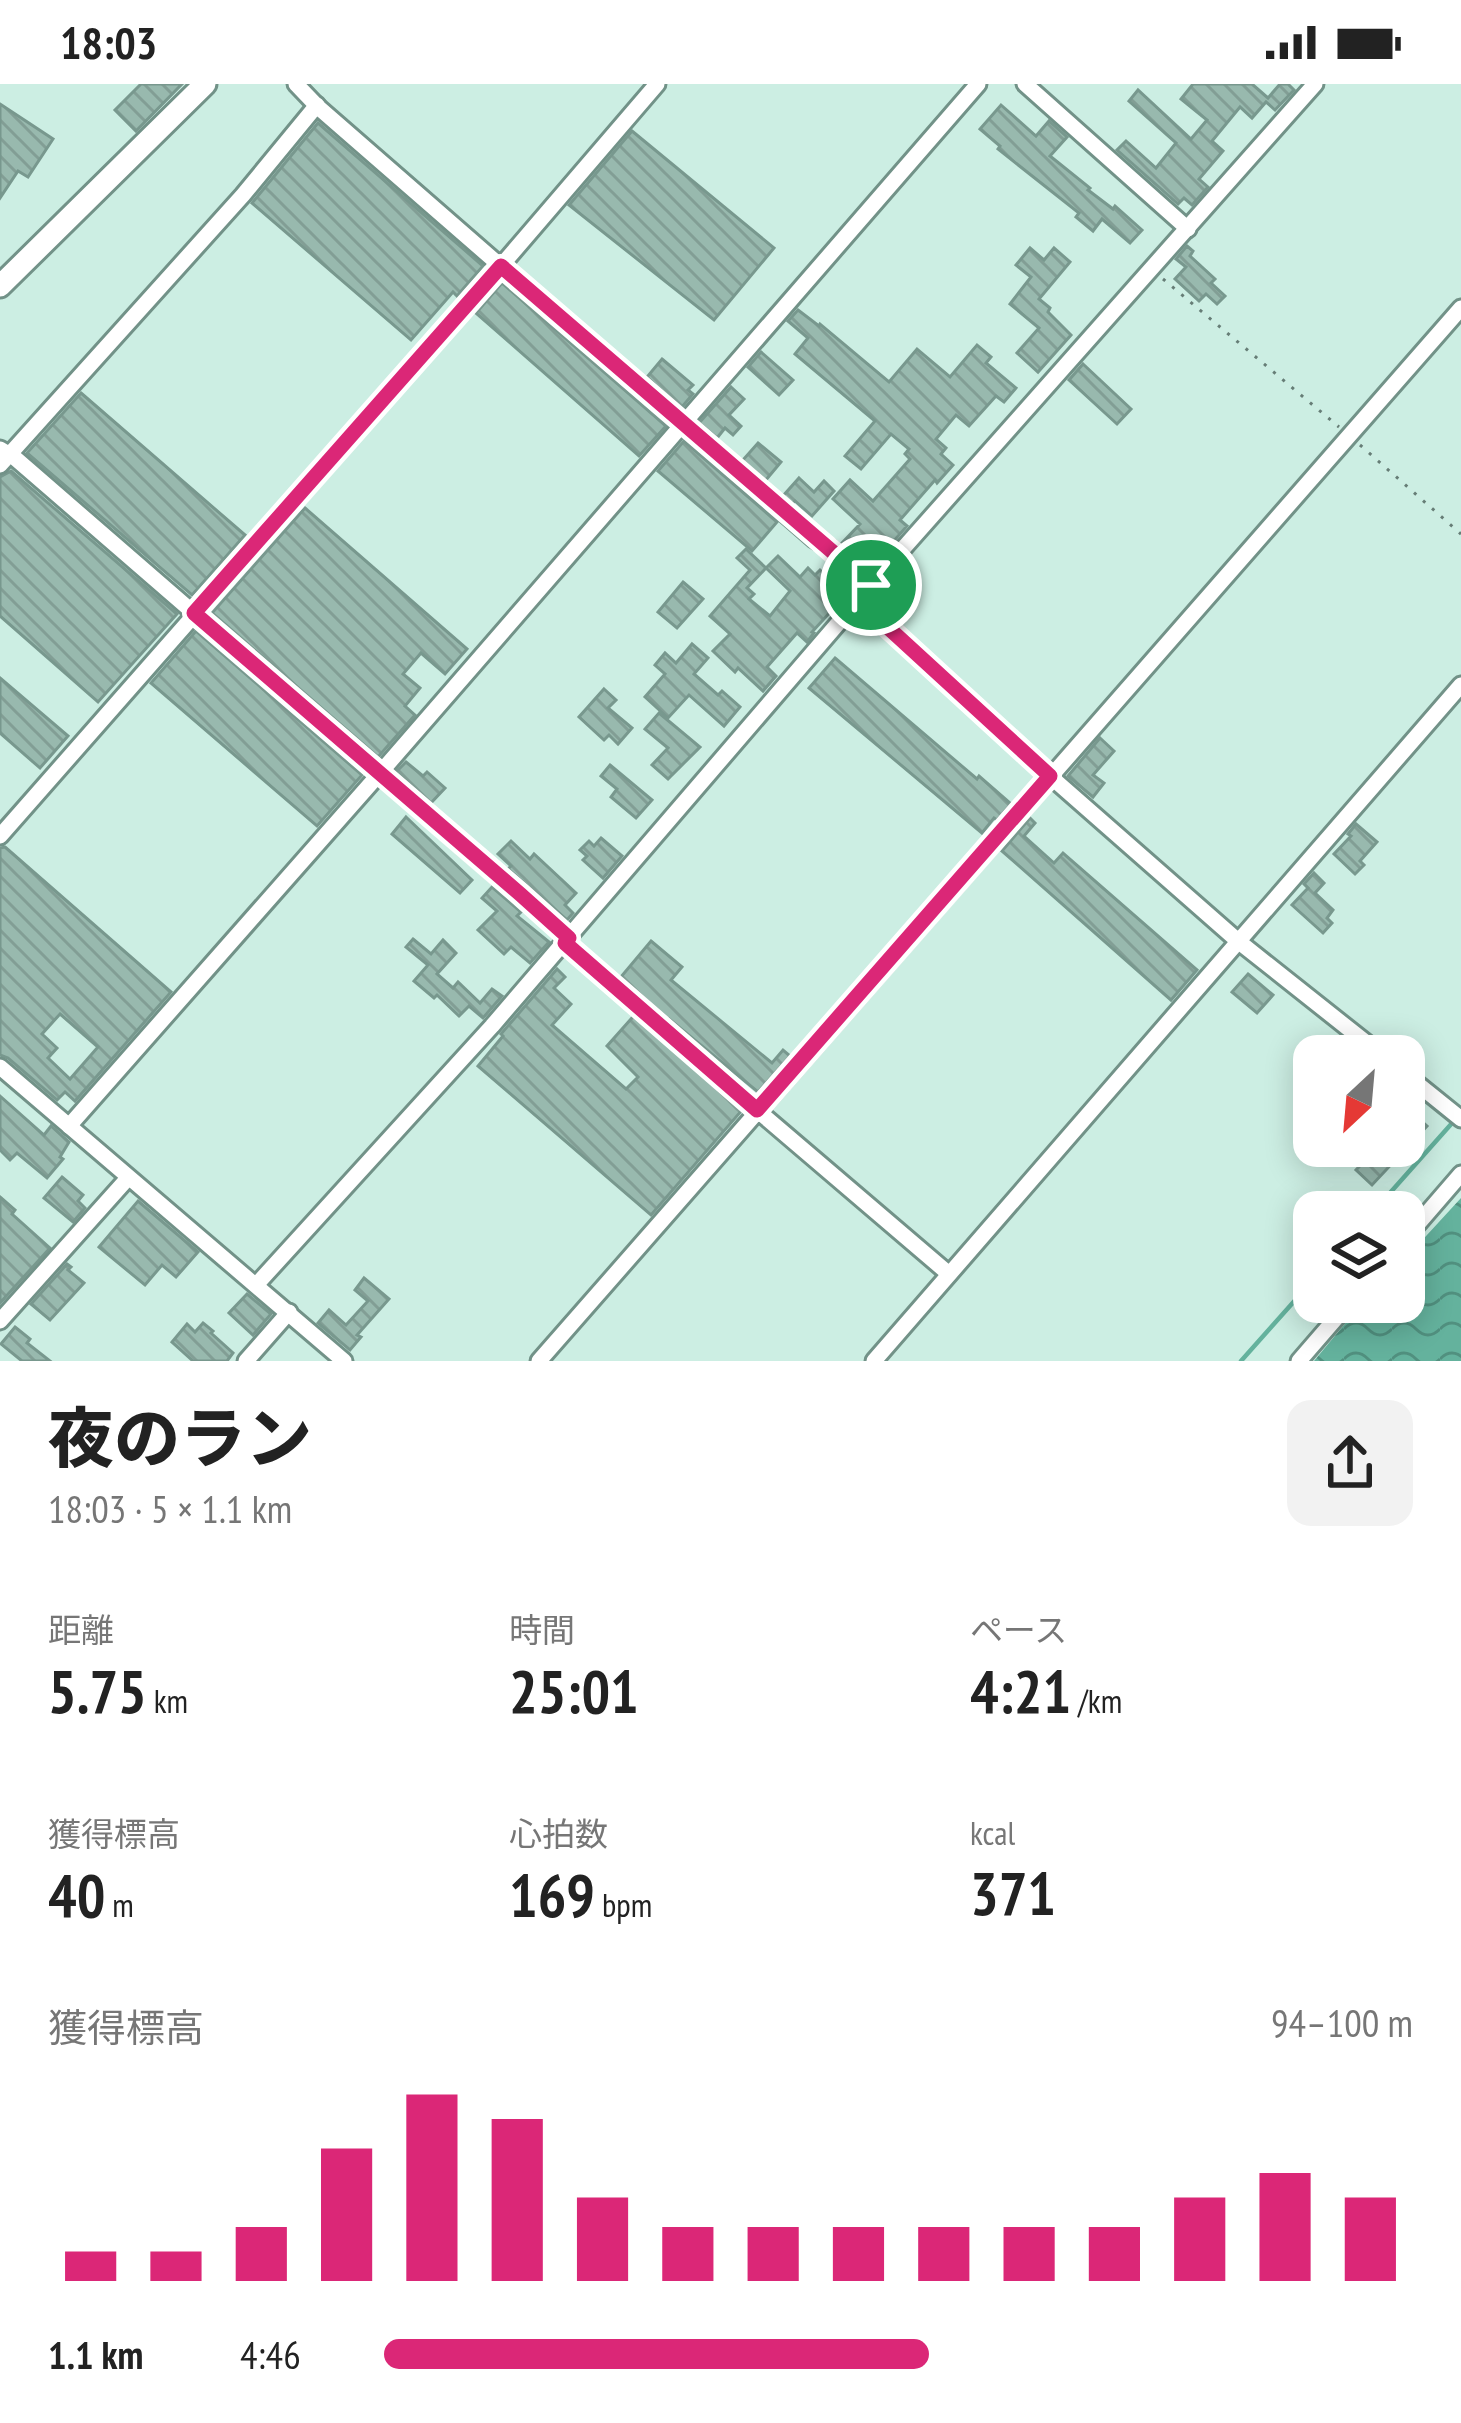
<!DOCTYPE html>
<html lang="ja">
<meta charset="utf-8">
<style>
:root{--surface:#fff;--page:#f2f2f2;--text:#222;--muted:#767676;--accent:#db2777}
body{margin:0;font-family:"PT Sans Narrow","Noto Sans JP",sans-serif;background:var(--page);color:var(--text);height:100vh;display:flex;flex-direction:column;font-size:45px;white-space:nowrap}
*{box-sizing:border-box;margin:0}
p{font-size:39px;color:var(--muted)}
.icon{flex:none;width:66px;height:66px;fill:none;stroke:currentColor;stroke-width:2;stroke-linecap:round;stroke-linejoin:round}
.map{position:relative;height:1277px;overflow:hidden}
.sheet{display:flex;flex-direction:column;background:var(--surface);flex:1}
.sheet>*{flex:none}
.needle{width:78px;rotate:206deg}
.fabs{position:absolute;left:1293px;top:951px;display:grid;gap:24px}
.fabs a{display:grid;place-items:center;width:132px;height:132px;border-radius:24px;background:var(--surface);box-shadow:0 6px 30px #0003;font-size:60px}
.pin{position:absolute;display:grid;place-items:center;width:102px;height:102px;color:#fff;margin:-51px;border:6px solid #fff;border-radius:50%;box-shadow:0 3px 12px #0007}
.round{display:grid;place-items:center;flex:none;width:126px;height:126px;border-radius:24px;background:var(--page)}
.overview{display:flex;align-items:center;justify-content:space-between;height:204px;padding:0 48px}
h1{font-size:66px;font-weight:800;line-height:90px}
.metrics{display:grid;grid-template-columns:repeat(3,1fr);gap:18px;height:204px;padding:12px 48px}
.metrics div{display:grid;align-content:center}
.metrics b{font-size:60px;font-weight:800}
.metrics small{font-size:33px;font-weight:400}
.metrics p{font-size:33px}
.chart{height:336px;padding:24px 48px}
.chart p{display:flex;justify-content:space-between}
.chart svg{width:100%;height:216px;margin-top:12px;stroke:var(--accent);stroke-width:6}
ul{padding:0 48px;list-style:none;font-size:39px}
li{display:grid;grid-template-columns:192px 144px 1fr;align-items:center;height:90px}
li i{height:30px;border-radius:15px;background:var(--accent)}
.status{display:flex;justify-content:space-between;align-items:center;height:84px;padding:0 60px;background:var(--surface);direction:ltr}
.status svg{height:33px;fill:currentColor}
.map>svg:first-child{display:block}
</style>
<div class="status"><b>18:03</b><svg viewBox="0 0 49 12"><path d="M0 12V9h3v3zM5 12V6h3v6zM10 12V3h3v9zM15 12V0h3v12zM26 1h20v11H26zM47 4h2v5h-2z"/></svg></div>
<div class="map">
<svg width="1461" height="1277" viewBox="0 0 1461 1277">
<defs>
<pattern id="water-waves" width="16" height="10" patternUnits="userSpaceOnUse" patternTransform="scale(3)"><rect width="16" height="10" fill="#64b29d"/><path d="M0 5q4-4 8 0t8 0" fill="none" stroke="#51907f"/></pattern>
<pattern id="building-back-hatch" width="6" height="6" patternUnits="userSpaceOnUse" patternTransform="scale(3)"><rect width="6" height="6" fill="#98b9ae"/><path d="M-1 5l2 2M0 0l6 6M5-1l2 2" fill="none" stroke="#829e95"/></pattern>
</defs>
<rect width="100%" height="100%" fill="#cceee3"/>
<polygon fill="url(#water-waves)" points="1461,1114 1461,1277 1314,1277 1363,1218 1404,1218 1404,1176"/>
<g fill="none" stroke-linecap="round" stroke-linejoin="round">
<g stroke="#64b29d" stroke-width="4.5">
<polyline points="1373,1128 1453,1038"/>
<polyline points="1241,1277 1314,1195"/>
</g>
</g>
<g fill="url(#building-back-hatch)" stroke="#78988e" stroke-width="3" fill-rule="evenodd">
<polygon points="141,0 182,0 136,47 115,26"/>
<polygon points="1193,0 1252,0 1268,14 1280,0 1288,0 1294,6 1275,26 1266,18 1252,34 1240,23 1212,57 1223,67 1199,95 1208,103 1192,121 1184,114 1178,120 1117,66 1126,57 1156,84 1176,59 1129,17 1138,6 1191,55 1207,36 1181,15"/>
<polygon points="0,20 53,55 28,93 18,87 0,114"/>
<polygon points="1001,21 1036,52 1049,37 1067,53 1050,72 1090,104 1088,106 1113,125 1115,122 1142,146 1130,159 1102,135 1093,147 1076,133 1079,129 998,65 1000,62 980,45"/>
<polygon points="318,39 483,182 457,212 453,208 411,256 252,119"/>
<polygon points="632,47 774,164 714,236 569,121"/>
<polygon points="1187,162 1193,167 1190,172 1215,195 1211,199 1225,212 1217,220 1206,210 1199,217 1175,195 1186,183 1176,175"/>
<polygon points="1030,164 1044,176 1054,164 1070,178 1039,215 1050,224 1048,228 1071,251 1038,288 1017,269 1039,244 1010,220 1031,193 1016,181"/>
<polygon points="502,199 666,342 639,372 476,229"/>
<polygon points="798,226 819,242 820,240 889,298 917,265 950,293 977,261 991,273 986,279 1016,304 1004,318 996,312 969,342 956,331 936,355 946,364 941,370 953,381 937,399 935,396 900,436 907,442 870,484 842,459 860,440 833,415 850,396 873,417 910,375 905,370 909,365 891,350 861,385 845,372 875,337 795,270 808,254 788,237"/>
<polygon points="761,268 793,296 779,311 748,283"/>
<polygon points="662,275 693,301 688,306 693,310 681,324 647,293"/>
<polygon points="1083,280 1131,325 1117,340 1069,296"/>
<polygon points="731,303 744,315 729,331 741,342 733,351 725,344 717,354 699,339"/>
<polygon points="81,309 245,451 192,511 27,369"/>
<polygon points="684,357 777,438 752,467 658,387"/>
<polygon points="758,359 781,378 765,397 742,377"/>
<polygon points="11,387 177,530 98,618 0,532 0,393"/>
<polygon points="799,394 814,408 824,397 834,407 812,432 795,417 792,420 783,412"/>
<polygon points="305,424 467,565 445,590 421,569 403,590 420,604 405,622 415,631 378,673 212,529"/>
<path d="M746 465 766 484 778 472 800 493 808 484 815 491 820 486 840 505 848 496 854 502 812 548 814 549 807 558 797 549 767 583 776 592 763 607 738 584 735 588 713 567 730 550 710 532 750 486 737 474ZM766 484 790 507 770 532 749 515 754 510 747 504Z"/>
<polygon points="683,498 703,515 677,544 658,528"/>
<polygon points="196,547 362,691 317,742 151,599"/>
<polygon points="692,560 708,574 694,590 718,611 722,607 740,623 724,642 689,611 668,634 645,613 665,590 655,581 665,569 676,579"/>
<polygon points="835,574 977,695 979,692 1011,720 997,736 994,734 982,749 809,604"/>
<polygon points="0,594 68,652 40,684 0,649"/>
<polygon points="604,605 616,616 608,624 632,644 618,660 609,651 604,656 579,633"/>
<polygon points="659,629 700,663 668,695 652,681 668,664 645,645"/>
<polygon points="1100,654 1114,667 1093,691 1104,699 1093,713 1068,692"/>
<polygon points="406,678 423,692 427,688 445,704 431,719 396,688"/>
<polygon points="610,681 652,716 636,734 611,713 617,705 601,692"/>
<polygon points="406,733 472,796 460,809 392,750"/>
<polygon points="1030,734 1035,739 1024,752 1054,779 1063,769 1197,886 1171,916 1002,767"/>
<polygon points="1356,740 1377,758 1360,777 1364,781 1355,790 1334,770 1351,752 1348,750"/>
<polygon points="601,754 622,772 603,794 583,776 587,772 580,766 589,757 594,762"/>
<polygon points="511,757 530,775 534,770 576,809 565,821 573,829 567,836 508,785 511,782 498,770"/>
<path d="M5 763 171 908 75 1017 65 1008 57 1016 8 974 0 971V764ZM60 930 98 963 70 995 48 974 57 964 42 950Z"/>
<polygon points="1314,789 1324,799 1315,809 1333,826 1327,834 1332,839 1323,849 1292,821 1308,804 1304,800"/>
<polygon points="492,803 521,828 517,832 549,858 530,879 511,863 504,870 478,846 497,827 482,814"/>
<polygon points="413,855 431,870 443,856 456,869 437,890 453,904 458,898 480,919 492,905 502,912 483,934 469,922 459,932 437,911 434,914 414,897 428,881 406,863"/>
<polygon points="651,857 682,883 671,896 772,979 783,966 790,972 758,1008 669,935 658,949 743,1025 651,1131 478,982 503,952 501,950 557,885 565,893 554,904 571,920 552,941 626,1005 638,993 607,962 647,917 620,894"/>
<polygon points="1248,890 1273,911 1257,929 1232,908"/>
<polygon points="0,1012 44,1051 51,1042 69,1058 60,1073 63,1075 47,1094 17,1069 10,1076 0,1066"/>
<polygon points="1404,1021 1427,1042 1372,1101 1356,1086 1379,1062 1404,1062"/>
<polygon points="62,1093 83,1111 78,1117 85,1124 73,1138 44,1114"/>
<polygon points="0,1113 15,1126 12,1130 50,1164 0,1219"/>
<polygon points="138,1117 198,1168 176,1193 162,1181 145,1201 99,1163"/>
<polygon points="67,1180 71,1183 68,1186 84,1199 50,1236 31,1220"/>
<polygon points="364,1194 389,1215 357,1251 361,1253 350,1266 318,1239 329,1226 346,1241 368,1217 355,1206"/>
<polygon points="247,1210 271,1230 253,1251 229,1229"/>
<polygon points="203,1239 213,1247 211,1249 233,1269 227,1277 193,1277 172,1258 187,1240 195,1248"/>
<polygon points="15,1243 30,1255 27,1259 50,1277 22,1277 1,1260"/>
</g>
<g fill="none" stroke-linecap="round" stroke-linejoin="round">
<g stroke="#729288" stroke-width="21">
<g id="street">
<polyline points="296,0 318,23 814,455 830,464 871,501"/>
<polyline points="1025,0 1188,145"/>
<polyline points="0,365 15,374 569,854"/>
<polyline points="0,381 243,111 317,21"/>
<polyline points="858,516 1050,692 1238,857 1383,972"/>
<polyline points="0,752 501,182 657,0"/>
<polyline points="0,983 344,1277"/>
<polyline points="1404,989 1461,1035"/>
<polyline points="757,1026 949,1190"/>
<polyline points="69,1042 380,689 978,0"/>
<polyline points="1404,1156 1461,1090"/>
<polyline points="257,1200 492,942 877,494 1315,0"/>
<polyline points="0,1237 128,1094"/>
<polyline points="246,1277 289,1228"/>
<polyline points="539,1277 1461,224"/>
<polyline points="874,1277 1461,601"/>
<polyline points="1299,1277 1350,1218"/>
</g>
</g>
<g stroke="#729288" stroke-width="27">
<polyline id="secondary" points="0,202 205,0"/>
</g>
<g stroke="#667d76" stroke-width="3" stroke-dasharray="3 9" stroke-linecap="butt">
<polyline points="1163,195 1339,343"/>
<polyline points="1360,361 1461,450"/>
<polyline points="577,870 747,1017"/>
</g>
<use href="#street" stroke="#fff" stroke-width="15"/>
<use href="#secondary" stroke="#fff" stroke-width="21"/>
</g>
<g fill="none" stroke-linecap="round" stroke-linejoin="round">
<g stroke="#fff" stroke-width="24">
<polygon id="route" points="501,182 871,501 858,516 1050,692 757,1026 565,859 569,854 520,810 194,529"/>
</g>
<use href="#route" stroke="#db2777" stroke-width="15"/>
</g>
</svg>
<div class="fabs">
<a><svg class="needle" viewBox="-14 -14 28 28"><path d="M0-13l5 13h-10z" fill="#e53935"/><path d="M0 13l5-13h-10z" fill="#767676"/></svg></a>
<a><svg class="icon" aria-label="layers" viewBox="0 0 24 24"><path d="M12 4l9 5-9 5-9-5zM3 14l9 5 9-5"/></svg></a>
</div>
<div class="pin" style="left:871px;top:501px;background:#1e9e55"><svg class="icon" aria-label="arrive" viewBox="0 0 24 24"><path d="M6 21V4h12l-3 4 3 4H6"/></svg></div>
</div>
<section class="sheet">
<div class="overview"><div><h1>夜のラン</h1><p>18:03 · 5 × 1.1 km</p></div><a class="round"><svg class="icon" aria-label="share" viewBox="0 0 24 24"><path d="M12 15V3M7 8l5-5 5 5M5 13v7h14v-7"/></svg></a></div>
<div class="metrics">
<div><p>距離</p><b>5.75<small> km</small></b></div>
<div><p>時間</p><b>25:01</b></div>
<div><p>ペース</p><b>4:21<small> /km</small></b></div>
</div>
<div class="metrics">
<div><p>獲得標高</p><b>40<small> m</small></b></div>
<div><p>心拍数</p><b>169<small> bpm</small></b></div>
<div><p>kcal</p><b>371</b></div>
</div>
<div class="chart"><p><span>獲得標高</span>94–100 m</p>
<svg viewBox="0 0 160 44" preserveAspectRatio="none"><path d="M5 44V38M15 44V38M25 44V33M35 44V17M45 44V6M55 44V11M65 44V27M75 44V33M85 44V33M95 44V33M105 44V33M115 44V33M125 44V33M135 44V27M145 44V22M155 44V27"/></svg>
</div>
<ul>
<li><b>1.1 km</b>4:46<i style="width:53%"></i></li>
</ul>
</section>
